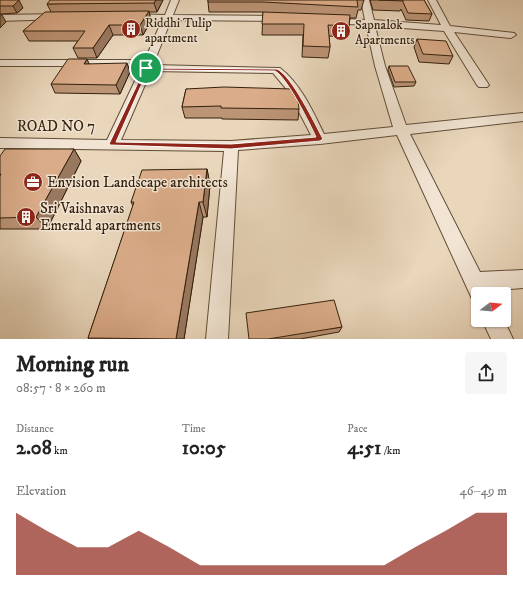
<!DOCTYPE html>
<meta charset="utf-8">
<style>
:root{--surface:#fff;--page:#f6f6f6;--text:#222;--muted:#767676;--accent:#8f2418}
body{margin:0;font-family:"IM FELL DW Pica",serif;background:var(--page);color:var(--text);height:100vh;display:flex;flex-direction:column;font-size:15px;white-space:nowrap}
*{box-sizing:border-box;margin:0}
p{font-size:13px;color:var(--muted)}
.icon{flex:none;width:22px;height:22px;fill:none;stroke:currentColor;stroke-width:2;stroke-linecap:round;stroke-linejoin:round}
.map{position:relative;height:339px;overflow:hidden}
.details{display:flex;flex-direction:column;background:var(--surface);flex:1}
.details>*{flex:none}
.needle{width:26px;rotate:74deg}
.controls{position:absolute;left:471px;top:287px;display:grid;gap:8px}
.controls a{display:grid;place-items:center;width:40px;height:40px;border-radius:4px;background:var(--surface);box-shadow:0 1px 3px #0004;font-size:20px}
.pin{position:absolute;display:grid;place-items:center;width:34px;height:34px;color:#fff;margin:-17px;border:2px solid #fff;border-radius:50%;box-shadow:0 1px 4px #0007}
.round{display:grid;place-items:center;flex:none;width:42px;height:42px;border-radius:4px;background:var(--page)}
.summary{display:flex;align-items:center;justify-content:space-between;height:68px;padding:0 16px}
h1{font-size:22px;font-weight:700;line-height:30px}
.stats{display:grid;grid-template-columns:repeat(3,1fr);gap:6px;height:68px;padding:4px 16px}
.stats div{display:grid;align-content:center}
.stats b{font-size:20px;font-weight:700}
.stats small{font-size:11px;font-weight:400}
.stats p{font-size:11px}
.chart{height:112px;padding:8px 16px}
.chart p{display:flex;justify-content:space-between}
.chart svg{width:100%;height:72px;margin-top:4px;fill:var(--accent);opacity:.7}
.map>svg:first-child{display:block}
</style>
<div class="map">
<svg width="523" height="339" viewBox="0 0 523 339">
<rect width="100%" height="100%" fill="#e9d6bb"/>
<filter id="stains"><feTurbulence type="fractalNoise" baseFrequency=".005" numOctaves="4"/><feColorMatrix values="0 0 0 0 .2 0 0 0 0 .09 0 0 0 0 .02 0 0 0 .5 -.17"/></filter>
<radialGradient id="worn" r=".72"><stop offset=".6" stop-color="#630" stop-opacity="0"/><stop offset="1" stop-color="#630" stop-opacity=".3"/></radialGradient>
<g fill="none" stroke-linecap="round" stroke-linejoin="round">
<g stroke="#604e38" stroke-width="2">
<g id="street">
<path d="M171 0H179L173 15 286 16 287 18 286 20 283 21 171 20 153 65 280 68C300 83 313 111 324 134L393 127 375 66 366 25 329 23 326 22 325 20 326 18 365 20 361 0H369L374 20 441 25 428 0H436L450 26 514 33 516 35 511 38 454 32 489 85 487 87H479L477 85 444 31 375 26 385 66 406 125 523 113V121L410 134 480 272 523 270V288L489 291 490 294H478V303L473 301 397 135 320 144 238 150 228 339H206L224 151 0 148V138L107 140 142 66H0V60H145L162 20H131L127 17 131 14 165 15ZM151 71 273 73 288 91 311 135 231 141 121 140Z"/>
<polygon points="59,14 63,17 62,19 0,21 0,15"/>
<polygon points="482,320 504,320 513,339 491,339"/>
</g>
</g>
<use href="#street" fill="#f1e4d3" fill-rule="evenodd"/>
</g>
<g fill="#bc9476" stroke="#33210d">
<polygon points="0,0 23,8 17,13 0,14"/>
<polygon points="163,0 157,12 149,12 151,21 143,35 113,35 97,58 78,58 73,48 78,41 29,41 23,31 51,12 47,4"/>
<polygon points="208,0 364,0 361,10 358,10 356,18 350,18 349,26 347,37 329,36 330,47 328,58 302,57 303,35 262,35 263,12 209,12 208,2"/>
<polygon points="370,0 424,0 432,14 429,21 406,20 401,9 400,11 373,10"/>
<polygon points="417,39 453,56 449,64 419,62 414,47"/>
<polygon points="89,64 130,72 120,94 55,93 51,84"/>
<polygon points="389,66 416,82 414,86 394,87 388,70"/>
<polygon points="186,89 299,109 298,120 222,119 222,118 185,118 182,107"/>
<polygon points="74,149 81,161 47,229 0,229 0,156"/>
<polygon points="207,169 210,185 207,217 203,217 184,339 89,339 88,338 133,206 131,202"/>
<polygon points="342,327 339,332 300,339 249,339"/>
</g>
<g fill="#997860" stroke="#33210d">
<polygon points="19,0 23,8 17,13 13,6"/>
<polygon points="156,0 163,0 157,12 154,3"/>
<polygon points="149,11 151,21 143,35 140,25"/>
<polygon points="2,15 6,22 0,28 0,16"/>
<polygon points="109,25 113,35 97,58 93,48"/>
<polygon points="87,59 91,68 84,64"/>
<polygon points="127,63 130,72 120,94 116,85"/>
<polygon points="74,149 81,161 47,229 36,217"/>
<polygon points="207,169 210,185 207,217 203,202"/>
<polygon points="199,202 203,217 184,339 176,339"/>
</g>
<g fill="#dbac89" stroke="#33210d">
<polygon points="0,0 19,0 13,6 0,6"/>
<polygon points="50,0 156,0 154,3 47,4"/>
<polygon points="208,0 357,0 358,7 263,2 208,2"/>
<polygon points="379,0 403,0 403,1"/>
<polygon points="403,0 424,0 432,14 408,13 403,2"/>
<polygon points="149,11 140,25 109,25 93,48 73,48 85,31 23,31 45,12"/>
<polygon points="263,12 350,15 349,26 328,25 330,47 303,46 304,24 262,24"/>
<polygon points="417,39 446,41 453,56 423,54"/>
<polygon points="68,59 87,59 84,64 127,63 116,85 51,84"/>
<polygon points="389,66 408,66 416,82 395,82"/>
<polygon points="224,87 292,89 298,100 299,109 221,108 221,106 182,107 186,89"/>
<polygon points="5,149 74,149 36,217 0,218 0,176 1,174 0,174 0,156"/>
<polygon points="207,169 203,202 199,202 176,339 88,338 134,202 131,202 142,170"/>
<polygon points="334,300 342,327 268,339 249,339 246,313"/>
</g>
<path fill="#8f2418" stroke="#fff" fill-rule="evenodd" d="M145 68 277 69C292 76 315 124 323 139L320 141 231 149 110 145 109 144ZM148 70 275 71C287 77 310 124 316 137L231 144 116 142Z"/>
<defs>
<g id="building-disc" transform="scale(1)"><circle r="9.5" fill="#8f2418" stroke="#f1e4d3"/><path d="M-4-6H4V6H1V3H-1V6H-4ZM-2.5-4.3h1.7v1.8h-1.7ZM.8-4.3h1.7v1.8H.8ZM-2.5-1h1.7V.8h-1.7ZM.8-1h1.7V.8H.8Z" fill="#fff"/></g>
<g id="office-disc" transform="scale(1)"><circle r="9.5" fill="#8f2418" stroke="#f1e4d3"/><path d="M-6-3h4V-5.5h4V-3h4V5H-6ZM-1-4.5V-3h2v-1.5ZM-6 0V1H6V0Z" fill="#fff"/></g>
</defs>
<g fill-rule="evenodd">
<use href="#building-disc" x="131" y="29"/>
<use href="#building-disc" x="341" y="31"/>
<use href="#office-disc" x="33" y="182"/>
<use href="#building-disc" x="26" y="217"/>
</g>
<g text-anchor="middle" stroke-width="3" stroke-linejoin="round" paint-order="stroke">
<g font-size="13" fill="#33210d" stroke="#f1e4d3" text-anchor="start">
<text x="145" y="27">Riddhi Tulip<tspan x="145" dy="15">apartment</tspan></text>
<text x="355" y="29">Sapnalok<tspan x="355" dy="15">Apartments</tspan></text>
</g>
<g font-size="15" fill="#33210d" stroke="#f1e4d3">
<text x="56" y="131">ROAD NO 7</text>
</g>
<g font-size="15" fill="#33210d" stroke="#f1e4d3" text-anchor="start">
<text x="47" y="187">Envision Landscape architects</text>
<text x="40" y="213">Sri Vaishnavas<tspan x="40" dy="17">Emerald apartments</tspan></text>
</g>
</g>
<rect width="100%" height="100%" filter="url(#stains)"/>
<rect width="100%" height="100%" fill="url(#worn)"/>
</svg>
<div class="controls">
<a><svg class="needle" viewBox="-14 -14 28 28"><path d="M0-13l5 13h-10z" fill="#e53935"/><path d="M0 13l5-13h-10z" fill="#767676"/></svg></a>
</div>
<div class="pin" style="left:146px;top:68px;background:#1e9e55"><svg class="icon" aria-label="arrive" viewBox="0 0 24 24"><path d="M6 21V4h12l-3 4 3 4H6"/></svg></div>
</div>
<section class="details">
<div class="summary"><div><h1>Morning run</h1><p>08:57 · 8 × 260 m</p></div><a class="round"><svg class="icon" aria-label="share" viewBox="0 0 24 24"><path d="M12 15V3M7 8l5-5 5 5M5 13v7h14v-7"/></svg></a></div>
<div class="stats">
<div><p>Distance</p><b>2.08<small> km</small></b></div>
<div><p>Time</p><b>10:05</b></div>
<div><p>Pace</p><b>4:51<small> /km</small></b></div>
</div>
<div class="chart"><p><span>Elevation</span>46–49 m</p>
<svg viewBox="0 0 160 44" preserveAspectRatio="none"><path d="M0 44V6L10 17L20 27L30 27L40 17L50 27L60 38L70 38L80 38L90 38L100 38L110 38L120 38L130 27L140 17L150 6L160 6V44z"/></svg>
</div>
</section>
